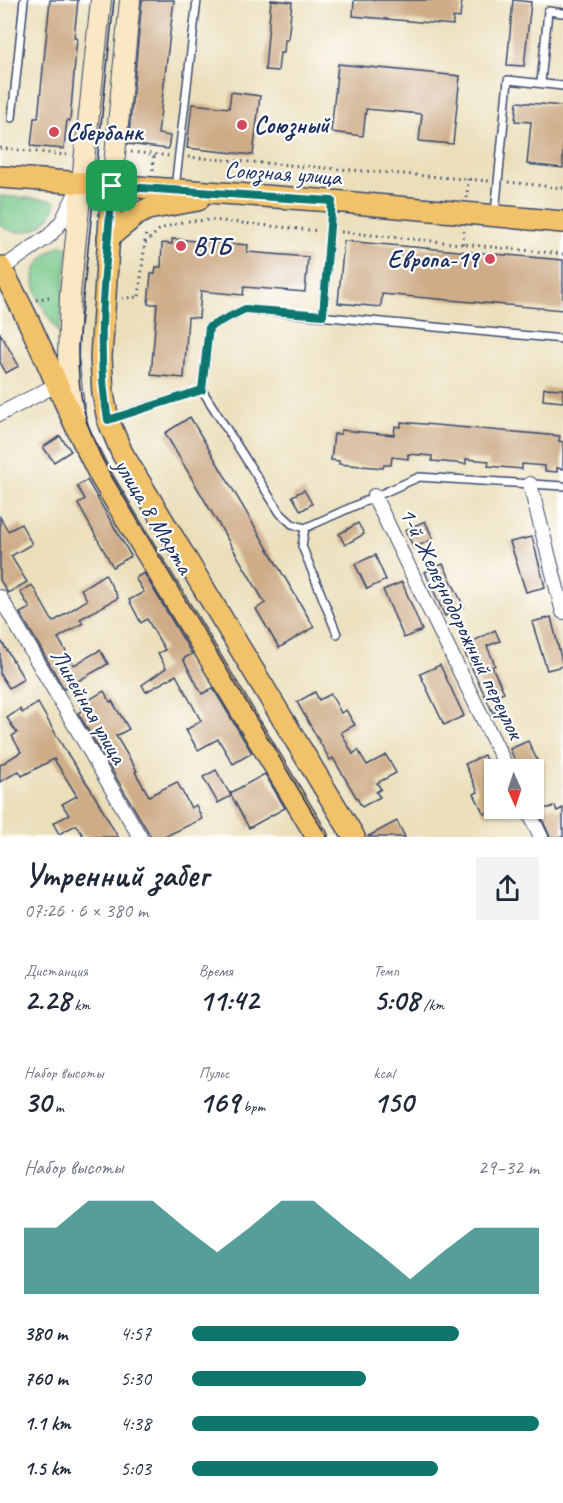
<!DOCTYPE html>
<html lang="ru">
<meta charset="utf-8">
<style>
:root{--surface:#fff;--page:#f2f2f3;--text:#1f2937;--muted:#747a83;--accent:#0f766e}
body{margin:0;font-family:Caveat,sans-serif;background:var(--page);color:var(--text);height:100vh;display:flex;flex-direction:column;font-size:22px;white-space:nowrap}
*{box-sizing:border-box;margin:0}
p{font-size:20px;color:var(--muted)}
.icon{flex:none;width:33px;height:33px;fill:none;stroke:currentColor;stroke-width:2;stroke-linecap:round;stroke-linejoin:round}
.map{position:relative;height:837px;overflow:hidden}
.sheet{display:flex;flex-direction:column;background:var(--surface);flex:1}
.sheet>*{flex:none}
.needle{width:39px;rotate:177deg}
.tools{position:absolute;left:484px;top:759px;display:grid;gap:12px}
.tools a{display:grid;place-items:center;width:60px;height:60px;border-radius:0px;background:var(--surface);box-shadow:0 2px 4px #0004;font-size:30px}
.pin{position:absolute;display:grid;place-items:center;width:51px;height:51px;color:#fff;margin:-26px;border-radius:12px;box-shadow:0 3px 9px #0006}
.round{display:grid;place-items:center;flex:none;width:63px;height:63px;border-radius:0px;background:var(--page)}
.summary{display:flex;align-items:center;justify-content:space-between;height:102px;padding:0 24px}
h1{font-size:33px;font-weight:600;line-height:45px}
.stats{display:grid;grid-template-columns:repeat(3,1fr);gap:9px;height:102px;padding:6px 24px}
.stats div{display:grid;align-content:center}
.stats b{font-size:30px;font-weight:600}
.stats small{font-size:16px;font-weight:400}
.stats p{font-size:16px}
.chart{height:168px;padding:12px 24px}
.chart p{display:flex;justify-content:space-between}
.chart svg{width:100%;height:108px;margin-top:6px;fill:var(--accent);opacity:.7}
ul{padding:0 24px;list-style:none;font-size:20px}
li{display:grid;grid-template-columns:96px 72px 1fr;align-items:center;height:45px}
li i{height:15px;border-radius:8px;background:var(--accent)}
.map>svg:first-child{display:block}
</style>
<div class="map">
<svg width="563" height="837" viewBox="0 0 563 837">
<rect width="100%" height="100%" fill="#fff"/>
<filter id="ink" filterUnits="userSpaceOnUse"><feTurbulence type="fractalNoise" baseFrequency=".0167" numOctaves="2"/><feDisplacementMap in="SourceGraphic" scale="12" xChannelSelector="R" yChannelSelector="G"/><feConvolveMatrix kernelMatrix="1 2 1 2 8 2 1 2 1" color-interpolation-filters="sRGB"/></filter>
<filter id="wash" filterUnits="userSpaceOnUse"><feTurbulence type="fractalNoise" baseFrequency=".008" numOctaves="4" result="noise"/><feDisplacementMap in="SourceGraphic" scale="24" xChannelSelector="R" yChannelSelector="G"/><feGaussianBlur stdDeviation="1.35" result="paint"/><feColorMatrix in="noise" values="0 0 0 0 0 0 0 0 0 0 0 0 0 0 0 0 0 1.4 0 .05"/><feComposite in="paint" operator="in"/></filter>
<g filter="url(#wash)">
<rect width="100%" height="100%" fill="#ebdfbb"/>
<g fill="#77c788" stroke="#497b73" stroke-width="1.5">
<path d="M0 196 52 200 56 203C55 209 53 211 50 216 37 233 17 237 0 225Z"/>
<path d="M62 245 68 247 59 333C38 298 14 270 62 245Z"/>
</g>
<g id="blocks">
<g fill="#cdac87">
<polygon points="50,0 78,0 74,38 77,38 70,121 67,120 64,149 31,146 34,118 38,118"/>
<polygon points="142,0 174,0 158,134 170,136 168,149 128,144"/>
<polygon points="271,0 292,2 288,40 285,40 284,53 280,53 278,71 265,70"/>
<polygon points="354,0 462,0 460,18 453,17 453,25 353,16"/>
<polygon points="513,0 531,2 524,66 507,65"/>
<polygon points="338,64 460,76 453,144 419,141 422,114 366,109 363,136 331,132"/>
<polygon points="231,92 260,96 253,155 187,148 192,104 229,108"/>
<polygon points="517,102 563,106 563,168 527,164 531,122 515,121"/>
<polygon points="172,239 248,245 247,252 308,257 305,292 244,287 243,295 201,291 199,318 188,317 184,378 151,375 157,304 148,304 151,274 155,274 156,267 161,267 162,243 172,244"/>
<polygon points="344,241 563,260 563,310 382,294 381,307 338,303"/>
<polygon points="0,333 19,366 6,373 0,362"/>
<polygon points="544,388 563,389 563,402 543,400"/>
<polygon points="190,417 314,627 279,648 256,609 265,603 165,433"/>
<polygon points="401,422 560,436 559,441 563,442 563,469 557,468 557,472 545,471 545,466 522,464 522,469 488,466 489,461 466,459 466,464 432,461 432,456 408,454 408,459 392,457 391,465 384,465 383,468 339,464 339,461 331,460 334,434 341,434 341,430 394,435 395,426 401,427"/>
<polygon points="60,436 71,451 54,462 43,447"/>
<polygon points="87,480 131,556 113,567 78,504 85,499 77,486"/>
<polygon points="304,490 312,504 301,511 292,496"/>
<polygon points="0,517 8,531 21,524 32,544 11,556 27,582 8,593 0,580"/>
<polygon points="425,521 433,539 414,548 405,530"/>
<polygon points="358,523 364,534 345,545 339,534"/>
<polygon points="532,537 545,587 526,592 510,542"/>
<polygon points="375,555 386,580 367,589 355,564"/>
<polygon points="443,564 464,607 445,616 425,572"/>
<polygon points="144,573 192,654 183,659 202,694 213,688 252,753 233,764 218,739 198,750 186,730 201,721 176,675 146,692 142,685 166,668 158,653 165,650 147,619 141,623 129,600 144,592 135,578"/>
<polygon points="105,574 118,598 80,619 83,623 58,638 74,665 100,650 108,664 64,689 20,613 30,608 20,592 32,585 53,622 87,600 81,589"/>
<polygon points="402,582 422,630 404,638 383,590"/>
<polygon points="551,617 563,666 547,670 532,622"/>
<polygon points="495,630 500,641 487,646 495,665 492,667 504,692 495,696 495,717 462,647"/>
<polygon points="0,639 24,679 9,688 0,674"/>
<polygon points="440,665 464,716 444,725 420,674"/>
<polygon points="104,691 110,702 112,701 129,729 116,736 137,771 135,772 149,796 177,782 191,808 196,805 202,819 164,837 151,837 78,713 83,710 80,705"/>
<polygon points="315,692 319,700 331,694 341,713 346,710 355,725 341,732 353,754 358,750 367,765 386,755 396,773 377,783 381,789 376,792 380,797 362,807 333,758 330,760 297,702"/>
<polygon points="38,703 65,750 90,788 118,837 84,837 76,825 59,834 53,823 69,815 62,804 77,796 54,759 22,776 19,771 0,782 0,765 21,752 12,736 17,733 7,718 20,709 22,713"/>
<polygon points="528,741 538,762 519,770 510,749"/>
<polygon points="484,755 495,780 495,809 484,814 474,794 478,792 465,764"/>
<polygon points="216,770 231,796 218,803 203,777"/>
<polygon points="265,774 285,808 249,828 230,793"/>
<polygon points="555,806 557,811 563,808 563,837 550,837 537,808 549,808"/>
<polygon points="397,821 405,837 367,837"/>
</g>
</g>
</g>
<g filter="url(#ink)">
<use href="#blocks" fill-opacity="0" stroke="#3a496c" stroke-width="1.5"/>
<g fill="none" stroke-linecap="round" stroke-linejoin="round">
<g stroke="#3a496c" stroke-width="10">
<g id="service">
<polyline points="541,83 548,11 563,13"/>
<polyline points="12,118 24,0"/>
<polyline points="175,188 197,0"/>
<polyline points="495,213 508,80 563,86"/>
<polyline points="323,315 332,204"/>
<polyline points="202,390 280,513 292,524 305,528 302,546 337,634"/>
<polyline points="109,419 202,390 209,327 245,309 563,339"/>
<polyline points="305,528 419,477 563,486"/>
</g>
</g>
<g stroke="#3a496c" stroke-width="16">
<g id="minor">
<polyline points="0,270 49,236 62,221 77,191"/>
<polyline points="0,414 56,385"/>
<polyline points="530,484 563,612"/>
<polyline points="374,496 508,770"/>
<polyline points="0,597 140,837"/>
<polyline points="527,808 541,837"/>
</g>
</g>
<g stroke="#3a496c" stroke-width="22">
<g id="secondary">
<polyline points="112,186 130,0"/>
<polyline points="75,415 68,357 70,294 101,0"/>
</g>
</g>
<g stroke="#3a496c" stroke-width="24">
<g id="primary">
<polyline points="0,177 332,201 563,222"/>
<polyline points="112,186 101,357 103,394 108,420 122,453 354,837"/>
<polyline points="108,238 136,215 148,209 198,200"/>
<path d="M0 267C39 334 64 408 101 477L317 837"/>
</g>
</g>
<g stroke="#3a496c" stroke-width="3" stroke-dasharray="1.5 4.5" stroke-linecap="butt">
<polyline points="0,148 67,155"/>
<polyline points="131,152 170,156"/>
<polyline points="188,157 490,181"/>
<polyline points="153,170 154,154"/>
<polyline points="508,182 563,188"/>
<polyline points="467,198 468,179"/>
<polyline points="188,221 212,220 319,231"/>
<polyline points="341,232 563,254"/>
<polyline points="145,243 160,229 182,222"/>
<polyline points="463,244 464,231"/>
<polyline points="122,298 139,297 146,231"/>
<polyline points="36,300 53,296"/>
</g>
<use href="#service" stroke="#fff" stroke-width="7"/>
<use href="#minor" stroke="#fff" stroke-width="14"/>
<use href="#secondary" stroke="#fae7c3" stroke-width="20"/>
<use href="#primary" stroke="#f2c26a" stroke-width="21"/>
<path stroke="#1b2f5e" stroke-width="1.5" d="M114 0 78 345C77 395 85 428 109 472L327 837"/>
</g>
</g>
<g fill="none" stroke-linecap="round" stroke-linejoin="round" filter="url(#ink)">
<g stroke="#fff" stroke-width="12">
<path id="route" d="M112 186 332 201 323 315 245 309 209 327 202 390 108 420C94 343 107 264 112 186Z"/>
</g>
<use href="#route" stroke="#0f766e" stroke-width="8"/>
</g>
<g fill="#d1495b" stroke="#fff" stroke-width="2">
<circle cx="242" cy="125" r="6"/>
<circle cx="54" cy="132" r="6"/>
<circle cx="181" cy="246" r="6"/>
<circle cx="490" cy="259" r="6"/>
</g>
<g text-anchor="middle" stroke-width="4.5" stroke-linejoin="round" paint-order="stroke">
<g font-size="24" font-weight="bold" fill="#1b2f5e" stroke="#fff" text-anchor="start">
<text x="254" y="133">Союзный</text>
<text x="66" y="140">Сбербанк</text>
<text x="193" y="254">ВТБ</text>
<text x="478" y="267" text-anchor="end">Европа-19</text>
</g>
<g font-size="24" fill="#1b2f5e" stroke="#fff">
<text transform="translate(283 173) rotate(4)" y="8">Союзная улица</text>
<text transform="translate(154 516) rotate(59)" y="8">улица 8 Марта</text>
<text transform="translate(462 623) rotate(64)" y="8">1-й Железнодорожный переулок</text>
<text transform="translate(89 706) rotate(60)" y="8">Линейная улица</text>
</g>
</g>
</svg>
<div class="tools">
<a><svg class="needle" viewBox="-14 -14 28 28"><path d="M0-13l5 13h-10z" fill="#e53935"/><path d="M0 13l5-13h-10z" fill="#747a83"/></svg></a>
</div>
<div class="pin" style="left:112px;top:186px;background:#1e9e55"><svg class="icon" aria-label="arrive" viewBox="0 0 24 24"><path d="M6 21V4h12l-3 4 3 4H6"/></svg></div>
</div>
<section class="sheet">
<div class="summary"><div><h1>Утренний забег</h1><p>07:26 · 6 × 380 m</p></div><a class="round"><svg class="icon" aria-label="share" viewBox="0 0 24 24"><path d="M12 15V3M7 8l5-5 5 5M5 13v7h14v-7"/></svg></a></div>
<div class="stats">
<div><p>Дистанция</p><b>2.28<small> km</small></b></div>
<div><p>Время</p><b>11:42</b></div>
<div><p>Темп</p><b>5:08<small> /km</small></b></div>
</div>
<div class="stats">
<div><p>Набор высоты</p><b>30<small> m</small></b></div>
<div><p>Пульс</p><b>169<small> bpm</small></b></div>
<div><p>kcal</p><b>150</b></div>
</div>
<div class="chart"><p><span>Набор высоты</span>29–32 m</p>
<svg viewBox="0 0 160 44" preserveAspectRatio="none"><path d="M0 44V17L10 17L20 6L30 6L40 6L50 17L60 27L70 17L80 6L90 6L100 17L110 27L120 38L130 27L140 17L150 17L160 17V44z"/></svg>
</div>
<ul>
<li><b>380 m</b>4:57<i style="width:77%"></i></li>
<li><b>760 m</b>5:30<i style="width:50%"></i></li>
<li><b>1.1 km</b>4:38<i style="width:100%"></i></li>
<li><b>1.5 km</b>5:03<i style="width:71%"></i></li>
</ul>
</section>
